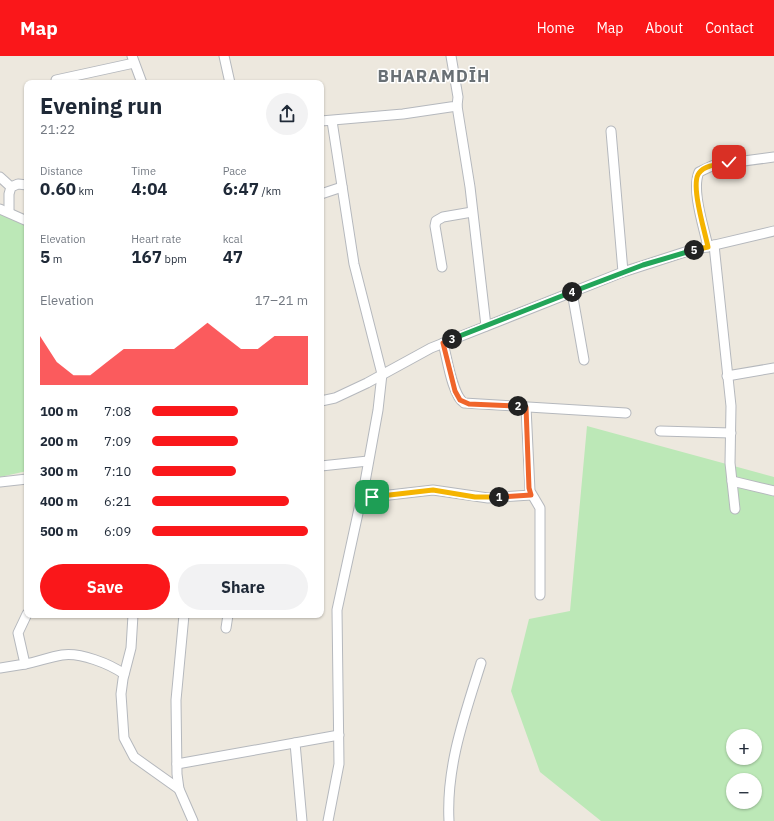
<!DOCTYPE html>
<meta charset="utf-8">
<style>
:root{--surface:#fff;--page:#f2f2f3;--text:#1f2937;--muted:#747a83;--accent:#fa171a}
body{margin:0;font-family:"IBM Plex Sans",sans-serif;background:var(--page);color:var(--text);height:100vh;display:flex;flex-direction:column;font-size:15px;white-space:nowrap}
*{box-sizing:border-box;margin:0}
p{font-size:13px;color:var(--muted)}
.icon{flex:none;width:22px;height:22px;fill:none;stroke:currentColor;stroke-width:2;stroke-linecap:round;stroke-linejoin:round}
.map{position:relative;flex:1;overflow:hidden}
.drawer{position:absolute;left:24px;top:24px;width:300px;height:538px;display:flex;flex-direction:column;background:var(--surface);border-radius:8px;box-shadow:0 1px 3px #0004}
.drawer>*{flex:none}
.tools{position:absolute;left:726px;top:673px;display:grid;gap:8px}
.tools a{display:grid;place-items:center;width:36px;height:36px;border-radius:50%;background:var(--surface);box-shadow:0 1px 3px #0004;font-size:20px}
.pin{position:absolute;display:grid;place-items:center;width:34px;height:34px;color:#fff;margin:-17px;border-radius:8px;box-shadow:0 2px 6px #0006}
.km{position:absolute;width:20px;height:20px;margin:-10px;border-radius:50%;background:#222;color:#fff;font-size:11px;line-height:20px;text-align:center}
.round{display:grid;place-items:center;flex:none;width:42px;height:42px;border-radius:21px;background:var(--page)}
.head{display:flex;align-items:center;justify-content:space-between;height:68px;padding:0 16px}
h1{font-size:22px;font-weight:700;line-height:30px}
.figures{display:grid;grid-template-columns:repeat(3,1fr);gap:6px;height:68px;padding:4px 16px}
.figures div{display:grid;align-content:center}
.figures b{font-size:17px;font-weight:700}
.figures small{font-size:11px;font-weight:400}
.figures p{font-size:11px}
.chart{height:112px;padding:8px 16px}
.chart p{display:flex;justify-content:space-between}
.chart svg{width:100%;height:72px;margin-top:4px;fill:var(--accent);opacity:.7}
.primary-button{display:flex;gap:8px;margin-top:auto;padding:8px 16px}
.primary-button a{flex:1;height:46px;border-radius:24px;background:var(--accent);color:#fff;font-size:16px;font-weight:700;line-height:46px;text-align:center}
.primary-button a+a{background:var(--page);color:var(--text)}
ul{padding:0 16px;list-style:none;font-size:13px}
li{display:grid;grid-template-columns:64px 48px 1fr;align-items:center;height:30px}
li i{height:10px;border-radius:5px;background:var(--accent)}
header{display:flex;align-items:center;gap:24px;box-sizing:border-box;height:56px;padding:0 20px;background:var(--accent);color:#fff}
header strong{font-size:19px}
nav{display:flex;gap:22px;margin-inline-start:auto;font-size:14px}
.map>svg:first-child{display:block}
</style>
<header>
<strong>Map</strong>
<nav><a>Home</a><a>Map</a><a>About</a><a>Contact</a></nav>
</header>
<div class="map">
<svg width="774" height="765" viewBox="0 0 774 765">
<rect width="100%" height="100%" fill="#ede8de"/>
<g fill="#bce8b7" fill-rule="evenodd">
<polygon points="0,155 27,165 27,415 0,421"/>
<path d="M587 370 774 421V765H601L540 716 511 635 529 563 570 555ZM733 680H755V702H733ZM733 724H755V746H733Z"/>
</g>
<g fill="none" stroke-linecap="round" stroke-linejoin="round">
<g stroke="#b5b8bd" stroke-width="11">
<g id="minor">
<polyline points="132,0 142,27"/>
<polyline points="224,0 230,27"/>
<polyline points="56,24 134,7"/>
<polyline points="457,50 470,131 486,270"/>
<polyline points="321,65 403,58 457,50 458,41 451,0"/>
<polyline points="332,65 354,208 382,318 378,354 363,437 366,440 372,441 433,434 488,442 531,439"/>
<polyline points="611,75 623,216"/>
<polyline points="0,121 11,131"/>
<polyline points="321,138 342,131"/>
<polyline points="0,153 27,165"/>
<polyline points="9,156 9,138 11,131 18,128 27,129"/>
<polyline points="714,189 731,350 730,407 735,453"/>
<path d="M708 191C704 171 691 134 699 116L714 109 774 101"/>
<polyline points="442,211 435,170 436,165 443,161 472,156"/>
<polyline points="572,236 584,304"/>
<path d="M443 287C447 301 452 339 464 347L626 357"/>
<polyline points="727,320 774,312"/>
<polyline points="321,345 335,342 367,327 431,292 623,216 685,196 774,175"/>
<polyline points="526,351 530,435 540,452 540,539"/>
<polyline points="660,375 731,377"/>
<polyline points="321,410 368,405"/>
<polyline points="732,425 774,435"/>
<polyline points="0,426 27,423"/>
<polyline points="133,559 131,592 123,623 121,638 124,682 134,701 179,733"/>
<polyline points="184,559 176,644 177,718 179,733 193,765"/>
<polyline points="226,572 228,559"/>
<path d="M25 608C37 606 49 601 62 599 80 596 110 608 124 618"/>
<polyline points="0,612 25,608 18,577 27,558"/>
<polyline points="295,687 302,765"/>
<polyline points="177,708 339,679"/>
<polyline points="328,765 339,708 337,554 360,448 364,439"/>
<path d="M449 765C446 710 465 658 481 607"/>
</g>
</g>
<use href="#minor" stroke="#fff" stroke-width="9"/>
</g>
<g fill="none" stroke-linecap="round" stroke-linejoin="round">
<g stroke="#fff" stroke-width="8">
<polyline id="split-1" points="372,441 433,434 475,441 499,441"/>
</g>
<g stroke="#fff" stroke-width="8">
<polyline id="split-2" points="499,441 531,439 529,432 526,351 518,350"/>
</g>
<g stroke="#fff" stroke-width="8">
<polyline id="split-3" points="452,283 443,287 455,335 460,344 469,348 518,350"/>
</g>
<g stroke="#fff" stroke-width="8">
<polyline id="split-4" points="452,283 572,236"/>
</g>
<g stroke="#fff" stroke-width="8">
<polyline id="split-5" points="572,236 643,209 694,194"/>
</g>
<g stroke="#fff" stroke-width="8">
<path id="split-6" d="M694 194 708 191C705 176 690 128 699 117 705 109 720 108 729 106"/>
</g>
<use href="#split-1" stroke="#f5b400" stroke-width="5"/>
<use href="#split-2" stroke="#f0652b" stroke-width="5"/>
<use href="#split-3" stroke="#f0652b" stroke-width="5"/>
<use href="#split-4" stroke="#22a559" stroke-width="5"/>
<use href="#split-5" stroke="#22a559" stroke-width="5"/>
<use href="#split-6" stroke="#f5b400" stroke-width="5"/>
</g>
<g text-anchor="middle" stroke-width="3" stroke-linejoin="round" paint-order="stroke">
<g font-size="17" font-weight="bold" letter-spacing="1" fill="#686f74" stroke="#fff">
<text x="434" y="26">BHARAMDĪH</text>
</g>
</g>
</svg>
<div class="tools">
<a>+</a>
<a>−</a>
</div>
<div class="pin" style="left:372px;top:441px;background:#1e9e55"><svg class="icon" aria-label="arrive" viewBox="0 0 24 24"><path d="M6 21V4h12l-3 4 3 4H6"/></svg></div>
<div class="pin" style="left:729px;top:106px;background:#d93025"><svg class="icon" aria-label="check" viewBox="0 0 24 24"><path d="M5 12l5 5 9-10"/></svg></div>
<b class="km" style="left:499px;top:441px">1</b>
<b class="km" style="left:518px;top:350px">2</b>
<b class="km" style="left:452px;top:283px">3</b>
<b class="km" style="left:572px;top:236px">4</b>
<b class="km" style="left:694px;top:194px">5</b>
<section class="drawer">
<div class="head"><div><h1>Evening run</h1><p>21:22</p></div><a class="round"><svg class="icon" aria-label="share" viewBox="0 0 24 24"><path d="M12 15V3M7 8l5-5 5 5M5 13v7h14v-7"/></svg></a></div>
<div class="figures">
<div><p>Distance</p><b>0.60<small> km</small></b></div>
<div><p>Time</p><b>4:04</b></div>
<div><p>Pace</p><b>6:47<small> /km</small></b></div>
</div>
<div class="figures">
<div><p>Elevation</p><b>5<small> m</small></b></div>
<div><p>Heart rate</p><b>167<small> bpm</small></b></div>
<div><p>kcal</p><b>47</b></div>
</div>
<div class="chart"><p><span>Elevation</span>17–21 m</p>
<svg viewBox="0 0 160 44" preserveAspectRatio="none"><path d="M0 44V14L10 30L20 38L30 38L40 30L50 22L60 22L70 22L80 22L90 14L100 6L110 14L120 22L130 22L140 14L150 14L160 14V44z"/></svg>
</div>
<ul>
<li><b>100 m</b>7:08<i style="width:55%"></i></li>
<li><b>200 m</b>7:09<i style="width:55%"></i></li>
<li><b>300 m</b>7:10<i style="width:54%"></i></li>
<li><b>400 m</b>6:21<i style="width:88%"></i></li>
<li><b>500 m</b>6:09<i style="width:100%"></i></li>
</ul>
<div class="primary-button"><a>Save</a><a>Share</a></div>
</section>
</div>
